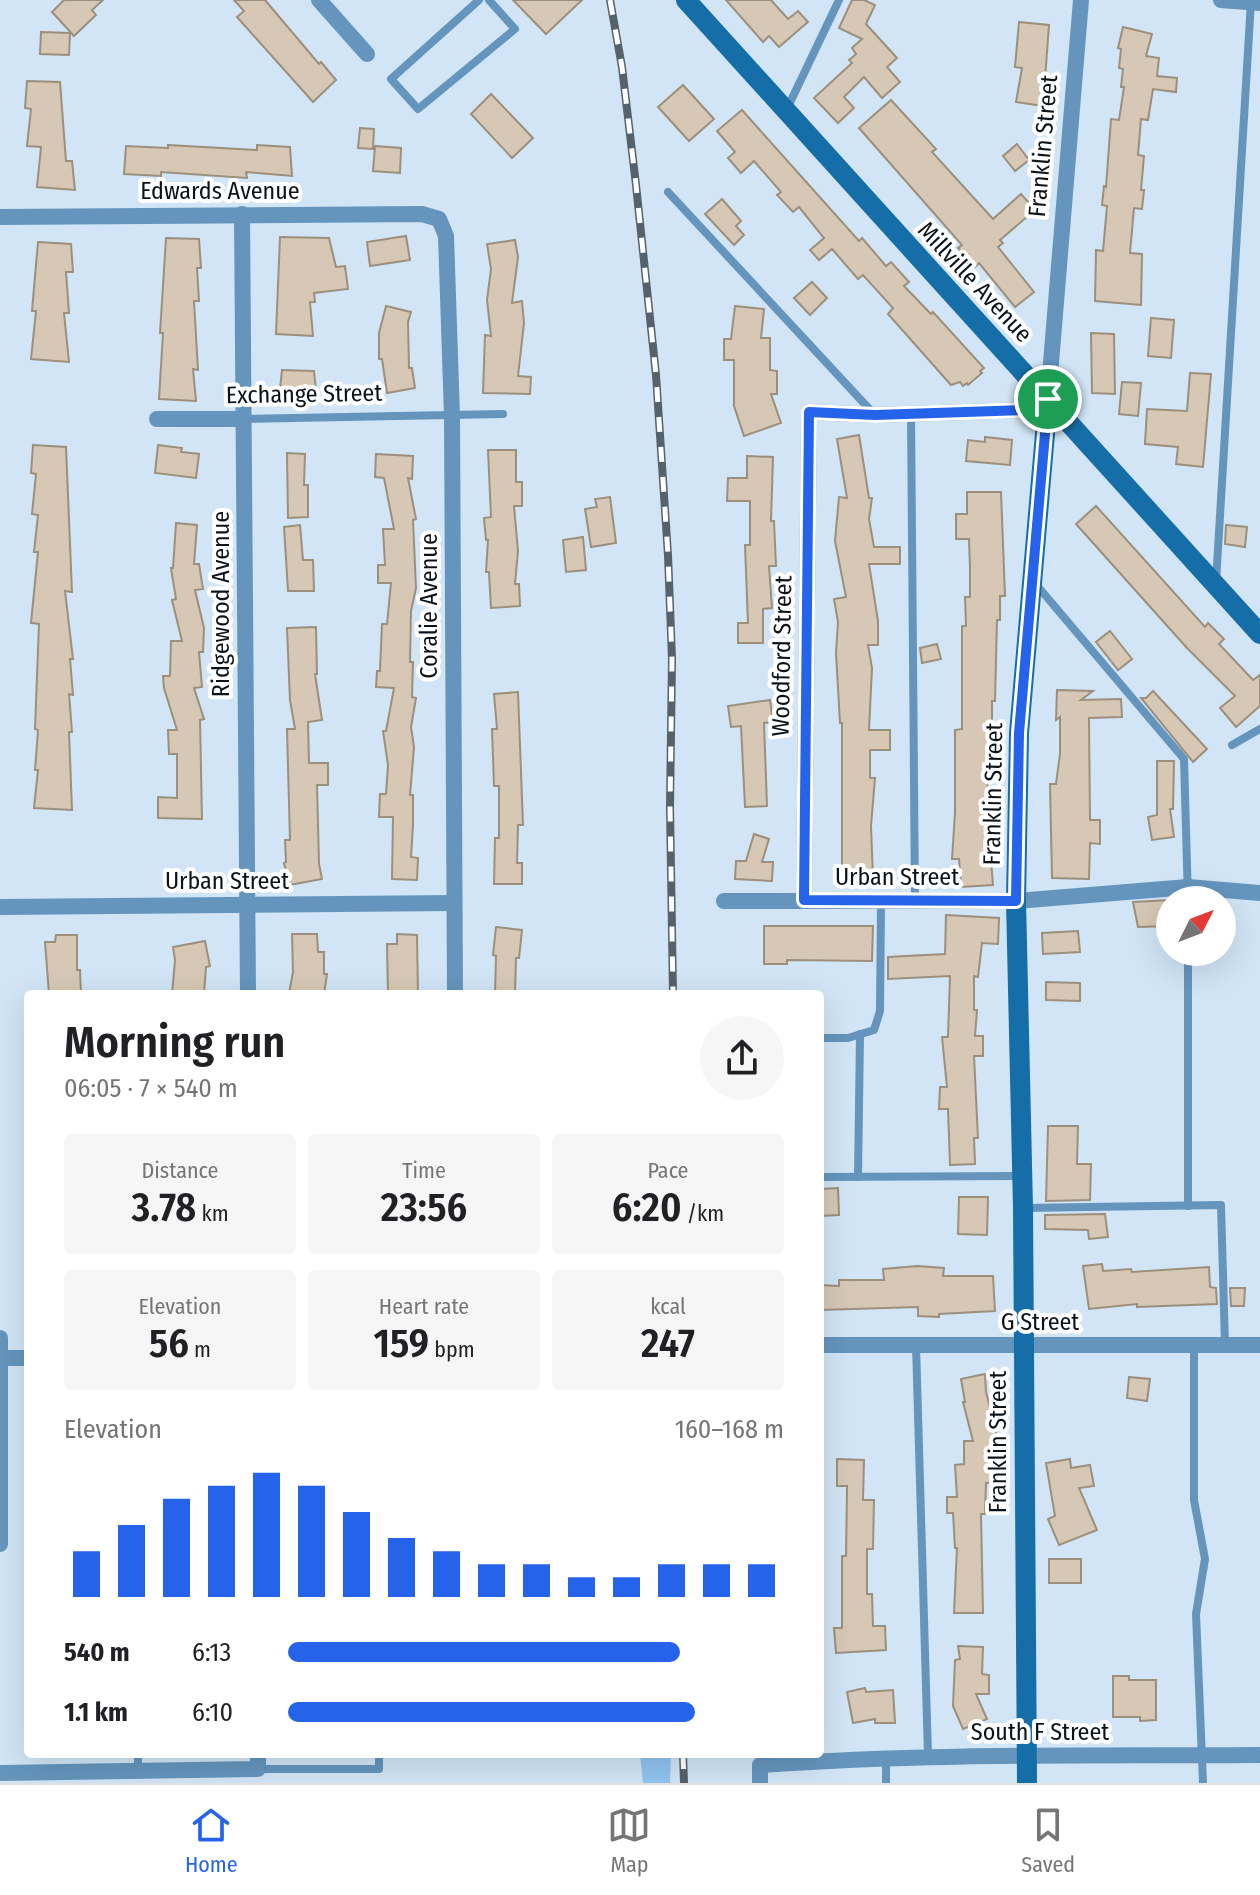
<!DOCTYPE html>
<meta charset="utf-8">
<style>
:root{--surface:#fff;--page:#f6f6f6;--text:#202124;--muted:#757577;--line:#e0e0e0;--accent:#2563eb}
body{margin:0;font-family:"Fira Sans Condensed",sans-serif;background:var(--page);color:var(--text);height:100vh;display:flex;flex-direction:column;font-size:30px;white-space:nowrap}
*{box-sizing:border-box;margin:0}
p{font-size:26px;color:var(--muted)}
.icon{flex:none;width:44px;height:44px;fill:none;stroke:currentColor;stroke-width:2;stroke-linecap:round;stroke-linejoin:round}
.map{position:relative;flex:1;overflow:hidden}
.sheet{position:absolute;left:24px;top:990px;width:800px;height:768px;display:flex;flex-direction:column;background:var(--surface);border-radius:8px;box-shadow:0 8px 32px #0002}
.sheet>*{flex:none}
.needle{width:52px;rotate:48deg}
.tools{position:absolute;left:1156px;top:886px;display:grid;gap:16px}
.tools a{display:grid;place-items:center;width:80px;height:80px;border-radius:50%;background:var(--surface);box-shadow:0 8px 32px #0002;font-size:40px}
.pin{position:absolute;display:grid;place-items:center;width:68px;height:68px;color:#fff;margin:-34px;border:4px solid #fff;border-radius:50%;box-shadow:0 2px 8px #0007}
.round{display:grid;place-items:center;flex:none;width:84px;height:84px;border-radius:42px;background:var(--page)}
.head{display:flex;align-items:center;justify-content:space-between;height:136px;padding:0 40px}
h1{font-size:44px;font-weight:600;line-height:60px}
.figures{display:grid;grid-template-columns:repeat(3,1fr);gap:12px;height:136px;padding:8px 40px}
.figures div{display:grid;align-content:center;border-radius:8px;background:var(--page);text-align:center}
.figures b{font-size:40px;font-weight:600}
.figures small{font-size:22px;font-weight:400}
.figures p{font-size:22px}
.chart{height:224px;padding:16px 40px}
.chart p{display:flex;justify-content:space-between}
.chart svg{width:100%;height:144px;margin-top:8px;stroke:var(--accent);stroke-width:6}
ul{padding:0 40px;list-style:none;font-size:26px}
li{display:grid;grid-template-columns:128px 96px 1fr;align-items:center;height:60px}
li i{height:20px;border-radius:10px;background:var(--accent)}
.menu{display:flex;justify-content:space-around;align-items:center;height:112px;border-top:2px solid var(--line);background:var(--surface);font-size:22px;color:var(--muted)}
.menu a{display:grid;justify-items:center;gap:4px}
.menu .on{color:var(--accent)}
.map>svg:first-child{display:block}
</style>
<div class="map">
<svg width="1260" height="1783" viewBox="0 0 1260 1783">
<rect width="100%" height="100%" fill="#d1e5f6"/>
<polygon fill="#90c4ef" points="640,1754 671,1754 670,1783 643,1783"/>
<g fill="#d6c8b4" stroke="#9c8f7c" stroke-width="2">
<polygon points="64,0 103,0 92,10 96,15 74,36 52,12"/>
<polygon points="234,0 265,0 319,64 321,62 336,80 313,102 237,17 244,11"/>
<polygon points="513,0 582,0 546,34"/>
<polygon points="726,0 771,0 788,19 798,11 808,22 779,47 769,36 763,42"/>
<polygon points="852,0 864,0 875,5 866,24 897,58 887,67 900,82 882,98 864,77 844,97 854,108 838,123 814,98 852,63 849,60 856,54 852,48 862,39 839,28"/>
<polygon points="1019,22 1049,25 1043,106 1016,102 1022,68 1015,67"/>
<polygon points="1123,27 1152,34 1146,56 1159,58 1157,76 1177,78 1176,92 1153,89 1148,120 1141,119 1138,155 1144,156 1141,190 1144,190 1142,209 1134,208 1130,253 1142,254 1141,305 1095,301 1096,250 1103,251 1107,206 1102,205 1104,186 1106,187 1111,119 1119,120 1124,87 1121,87 1123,69 1119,68 1121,49 1118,48"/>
<polygon points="41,32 70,33 69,55 40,54"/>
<polygon points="27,81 60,82 66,161 72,161 75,190 37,187 41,147 27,146 31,109 25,108"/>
<polygon points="683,85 714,119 689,141 658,107"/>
<polygon points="491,94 533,138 512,158 471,114"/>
<polygon points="891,100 936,149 932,152 993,219 1021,194 1035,210 1000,240 1003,243 998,247 1034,292 1015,307 979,263 975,267 958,248 962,245 859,128"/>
<polygon points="742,110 859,241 862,238 886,266 891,262 909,282 904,286 931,314 933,312 984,368 980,371 982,373 968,385 967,383 963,386 960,382 951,385 888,314 893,308 863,275 858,279 832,249 819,260 810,250 824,238 799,207 793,212 777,195 781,192 754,161 741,173 728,158 735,152 717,131"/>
<polygon points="360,128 374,129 373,149 358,148"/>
<polygon points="1017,144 1029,160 1015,171 1003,156"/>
<polygon points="168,145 257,150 257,145 290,147 292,176 246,172 247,178 161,172 161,176 124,174 126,146 168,148"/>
<polygon points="375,146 401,148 400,173 373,171"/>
<polygon points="722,199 741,221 736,226 744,235 734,245 705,214"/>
<polygon points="406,236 410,260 370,266 367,242"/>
<polygon points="280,237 329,238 336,267 345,266 348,289 314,293 315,302 310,302 313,336 276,334"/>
<polygon points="166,238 199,239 201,268 197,268 199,301 194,301 198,370 193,369 196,401 159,399 163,333 160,333"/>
<polygon points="515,240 518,257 512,303 522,301 524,323 518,376 531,377 530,394 483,393 485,335 491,336 487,300 491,269 487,244"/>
<polygon points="38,242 71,244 73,272 66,272 69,313 64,313 69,362 31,359 36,311 32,311"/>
<polygon points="812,282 827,298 810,315 794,298"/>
<polygon points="386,306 411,312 408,322 409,368 412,368 415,388 387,393 382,359 379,359 379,333"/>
<polygon points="735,306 764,309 761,338 770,338 770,370 777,371 777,394 771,394 781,423 744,436 734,406 734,360 724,360 724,339 731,339"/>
<polygon points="1151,318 1174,320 1171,358 1148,356"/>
<polygon points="1091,333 1114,334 1115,394 1092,393"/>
<polygon points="282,370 314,371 317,400 279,398"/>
<polygon points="1190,373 1211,374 1203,467 1176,464 1178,447 1145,444 1147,409 1187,411"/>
<polygon points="1122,382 1141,383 1138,416 1119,414"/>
<polygon points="859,435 869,498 872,498 869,519 874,547 900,547 900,564 869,564 878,621 878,645 868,645 872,668 869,730 890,730 890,750 870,750 870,778 875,778 871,826 873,878 842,878 842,723 840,723 836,653 838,622 834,599 846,597 835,541 839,497 847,498 837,439"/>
<polygon points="985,437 1012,440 1010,465 966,461 968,440 985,442"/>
<polygon points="33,445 66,447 72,592 65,591 73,659 70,659 73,695 69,694 72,732 69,732 72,810 34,808 38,770 35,770 38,730 35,729 39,624 31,623 38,552 34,552 38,515 32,514 36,474 31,473"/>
<polygon points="158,445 182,448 181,452 199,454 196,478 155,473"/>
<polygon points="488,450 516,450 516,482 522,482 522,506 514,506 518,551 515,584 519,584 520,606 491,608 489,572 486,572 488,540 486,540 484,518 491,517"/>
<polygon points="287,453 305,454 304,485 308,485 308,517 288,518"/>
<polygon points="376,454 413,456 412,479 408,478 416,519 413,520 416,588 411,611 410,662 413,662 412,697 416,698 411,727 414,747 410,795 413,795 413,825 411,857 418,858 417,880 392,879 393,817 379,817 380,794 386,794 388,765 383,731 386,731 394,688 376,687 377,671 380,671 382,624 387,624 391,583 378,583 378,565 385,565 383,529 394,529 384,478 375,477"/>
<polygon points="747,456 773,457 771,521 774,521 776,566 769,566 772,608 763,609 763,643 738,643 738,623 748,623 745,545 750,545 750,501 727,501 728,478 747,478"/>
<polygon points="967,492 1001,492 1005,596 1000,596 1000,620 997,620 995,701 992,701 992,725 989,725 986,860 991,860 993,885 961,887 959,859 952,859 955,813 955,730 962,729 962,626 966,626 965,597 970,597 970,568 969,539 956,539 956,514 967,514"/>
<polygon points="610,497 616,543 591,547 585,509 597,507 595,499"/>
<polygon points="1096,506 1205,627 1208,623 1224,639 1219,644 1253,680 1260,675 1260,706 1236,727 1220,708 1235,696 1187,648 1076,524"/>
<polygon points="176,523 197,525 194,564 199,564 203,589 195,590 204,628 203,652 199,652 202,687 194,688 204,719 200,720 202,819 158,818 158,797 177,798 177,754 169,754 168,730 177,730 164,688 163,676 170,676 171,641 182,641 172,600 176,599 171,568 173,568"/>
<polygon points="300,525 303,560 313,560 314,591 288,591 284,527"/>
<polygon points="1226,525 1247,527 1245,547 1225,544"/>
<polygon points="583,537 586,570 566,572 563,540"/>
<polygon points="316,627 317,674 315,674 322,720 308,722 309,763 328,763 328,785 317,785 319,864 322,879 289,885 284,863 286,862 285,840 290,840 287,729 295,729 290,700 287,628"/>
<polygon points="1110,631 1132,659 1118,670 1096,642"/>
<polygon points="937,644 941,659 922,663 920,648"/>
<polygon points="1057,690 1093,691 1081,700 1121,699 1122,717 1089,718 1090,820 1100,820 1100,844 1090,843 1089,879 1052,878 1050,784 1056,784 1060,754 1060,717 1056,720"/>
<polygon points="1153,691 1207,749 1193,762 1141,698 1146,698"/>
<polygon points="518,692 523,825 518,825 517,863 522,863 522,884 494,884 495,838 499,838 499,786 494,786 492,729 497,729 494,694"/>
<polygon points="770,700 773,722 764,723 767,806 745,807 741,726 731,727 728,706"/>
<polygon points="1157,761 1174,761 1173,809 1170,809 1174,837 1152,840 1148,817 1157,815"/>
<polygon points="754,834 769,839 762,862 773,862 772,881 735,879 736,861 746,861"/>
<polygon points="1170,900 1170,926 1138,927 1133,902"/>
<polygon points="946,915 999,918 998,944 982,943 978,977 974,976 974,1010 977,1010 975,1036 983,1036 983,1056 974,1056 978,1138 974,1138 975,1164 950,1165 948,1109 939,1109 940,1087 947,1087 942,1037 948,1037 950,976 888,979 888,957 945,954"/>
<polygon points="764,926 873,926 872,961 787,960 787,964 764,964"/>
<polygon points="496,927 522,930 519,958 516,958 515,994 495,994 496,956 493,955"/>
<polygon points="1078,931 1080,952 1043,954 1042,933"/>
<polygon points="292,934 317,934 318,952 324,952 324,974 327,974 324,994 289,994 293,972"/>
<polygon points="397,934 417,935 418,994 388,994 387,944 397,944"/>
<polygon points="56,935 77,935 77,970 80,970 81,994 49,994 45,942 55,942"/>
<polygon points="205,941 210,966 206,967 204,994 172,994 175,960 173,947"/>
<polygon points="1046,982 1080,983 1080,1001 1046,1000"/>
<polygon points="1048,1126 1078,1126 1077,1164 1091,1164 1090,1200 1046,1201"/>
<polygon points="838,1188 839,1215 820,1216 820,1189"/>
<polygon points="959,1197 988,1197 987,1235 958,1234"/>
<polygon points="1105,1214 1108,1237 1089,1239 1088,1230 1045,1229 1045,1215"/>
<polygon points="1102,1264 1103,1271 1131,1269 1132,1272 1209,1267 1210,1287 1216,1288 1217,1304 1137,1307 1137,1304 1089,1309 1083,1266"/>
<polygon points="917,1266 944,1268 943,1276 993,1276 995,1311 939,1314 939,1317 918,1316 918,1307 820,1310 820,1285 839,1286 839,1280 884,1280 883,1269"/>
<polygon points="1230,1288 1245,1288 1244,1306 1231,1306"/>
<polygon points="985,1374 986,1392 996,1430 995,1483 986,1483 985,1514 981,1514 983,1613 954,1613 957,1548 955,1548 953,1513 947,1513 947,1497 957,1497 955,1465 964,1464 964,1441 973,1441 963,1402 965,1402 961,1379"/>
<polygon points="1129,1377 1150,1379 1147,1401 1127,1398"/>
<polygon points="837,1459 864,1460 863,1500 874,1500 873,1549 867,1549 867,1594 872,1594 873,1626 885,1626 886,1650 836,1653 834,1628 842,1628 842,1556 846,1556 847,1486 837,1486"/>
<polygon points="1070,1459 1071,1468 1090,1465 1094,1486 1079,1488 1097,1530 1059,1545 1048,1519 1055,1516 1046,1463"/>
<rect x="1049" y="1559" width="32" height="24"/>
<polygon points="958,1646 983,1647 982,1674 989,1675 989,1694 976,1694 987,1719 963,1729 953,1706 955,1660 960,1659"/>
<polygon points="1113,1676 1129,1676 1129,1680 1156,1680 1156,1720 1140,1721 1140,1717 1113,1717"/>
<polygon points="865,1688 866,1692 893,1690 895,1723 875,1723 875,1719 853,1723 847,1692"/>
</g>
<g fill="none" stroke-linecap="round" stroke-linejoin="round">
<g stroke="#6595bd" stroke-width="8">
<polyline points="479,0 391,79 418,109 515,29 489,0"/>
<polyline points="786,111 839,0"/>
<polyline points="668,192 874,414"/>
<polyline points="911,415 915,901"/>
<polyline points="244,419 503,414"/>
<polyline points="1034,582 1184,759 1188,900"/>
<polyline points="1216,582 1251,1"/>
<polyline points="1232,745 1260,729"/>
<polyline points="1188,952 1188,1206"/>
<polyline points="820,1038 848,1038 874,1030 880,1011 881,902"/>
<polyline points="820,1177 1023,1176"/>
<polyline points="858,1177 860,1034"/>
<polyline points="1023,1208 1221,1205 1225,1345"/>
<polyline points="916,1345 928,1755"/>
<polyline points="1194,1345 1194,1500 1205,1559 1196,1614 1203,1783"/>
<polyline points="138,1754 138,1771"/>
<polyline points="886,1758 886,1783"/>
<polyline points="258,1769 379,1769 379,1754"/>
</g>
<g stroke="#6595bd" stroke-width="16">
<polyline points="319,0 367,54"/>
<polyline points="1221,0 1260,3"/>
<polyline points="242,214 248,994"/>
<polyline points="0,217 422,214 439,219 446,236 452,416 455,994"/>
<polyline points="157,419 244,419"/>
<polyline points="804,900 809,412 875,415 1025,410 1048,399 1081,0"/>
<polyline points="724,901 1016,901 1188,887 1260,893"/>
<polyline points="0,907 454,903"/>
<polyline points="0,1338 0,1544"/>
<polyline points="820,1345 1260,1345"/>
<polyline points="1,1358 28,1358"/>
<polyline points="0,1773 258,1769 258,1754"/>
<path d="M760 1783V1765C927 1753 1093 1756 1260 1755"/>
</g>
<g stroke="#156ea8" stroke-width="20">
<polyline points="686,0 1260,634"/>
<polyline points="1027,1783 1023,1208 1016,901 1019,733 1048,399"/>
</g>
<g stroke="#56626b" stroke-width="8">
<g id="rail">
<polyline points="610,0 622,67 636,185 656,375 668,555 672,659 670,807 673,994"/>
<polyline points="683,1754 684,1783"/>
</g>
</g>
<use href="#rail" stroke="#fff" stroke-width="5" stroke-dasharray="15" stroke-linecap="butt"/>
</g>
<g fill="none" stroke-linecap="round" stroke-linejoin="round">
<g stroke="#fff" stroke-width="16">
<polygon id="route" points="1048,399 1019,733 1016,901 804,900 809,412 875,415 1025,410"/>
</g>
<use href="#route" stroke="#2563eb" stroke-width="10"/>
</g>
<g text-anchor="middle" stroke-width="8" stroke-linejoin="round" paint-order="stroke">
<g font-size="24" fill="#0c1318" stroke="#fff">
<text transform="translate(1043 146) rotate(-85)" y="8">Franklin Street</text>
<text x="220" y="199">Edwards Avenue</text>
<text transform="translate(975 282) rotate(47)" y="8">Millville Avenue</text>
<text transform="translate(304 394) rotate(-1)" y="8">Exchange Street</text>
<text transform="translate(221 604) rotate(-90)" y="8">Ridgewood Avenue</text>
<text transform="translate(429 606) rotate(-90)" y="8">Coralie Avenue</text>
<text transform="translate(782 656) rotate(-89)" y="8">Woodford Street</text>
<text transform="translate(993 794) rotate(-89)" y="8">Franklin Street</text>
<text x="897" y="885">Urban Street</text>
<text x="227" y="889">Urban Street</text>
<text x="1040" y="1330">G Street</text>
<text transform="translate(998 1442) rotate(-90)" y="8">Franklin Street</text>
<text x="1040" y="1740">South F Street</text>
</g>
</g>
</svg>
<div class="tools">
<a><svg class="needle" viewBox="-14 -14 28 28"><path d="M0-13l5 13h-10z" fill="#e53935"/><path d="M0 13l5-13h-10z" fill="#757577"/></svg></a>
</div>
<div class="pin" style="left:1048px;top:399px;background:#1e9e55"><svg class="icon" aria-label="arrive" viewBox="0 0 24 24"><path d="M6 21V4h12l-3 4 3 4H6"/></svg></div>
<section class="sheet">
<div class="head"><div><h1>Morning run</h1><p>06:05 · 7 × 540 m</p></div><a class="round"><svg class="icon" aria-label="share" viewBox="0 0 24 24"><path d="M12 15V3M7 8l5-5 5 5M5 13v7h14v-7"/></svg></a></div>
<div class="figures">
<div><p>Distance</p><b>3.78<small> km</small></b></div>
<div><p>Time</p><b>23:56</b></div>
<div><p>Pace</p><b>6:20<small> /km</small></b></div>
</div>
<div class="figures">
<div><p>Elevation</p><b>56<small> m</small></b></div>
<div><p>Heart rate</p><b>159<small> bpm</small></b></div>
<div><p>kcal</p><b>247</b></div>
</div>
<div class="chart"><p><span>Elevation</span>160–168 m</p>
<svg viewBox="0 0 160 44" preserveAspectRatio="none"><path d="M5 44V30M15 44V22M25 44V14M35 44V10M45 44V6M55 44V10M65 44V18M75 44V26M85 44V30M95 44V34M105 44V34M115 44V38M125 44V38M135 44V34M145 44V34M155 44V34"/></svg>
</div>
<ul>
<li><b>540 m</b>6:13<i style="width:79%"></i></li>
<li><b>1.1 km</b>6:10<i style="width:82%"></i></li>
</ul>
</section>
</div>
<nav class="menu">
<a class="on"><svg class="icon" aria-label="home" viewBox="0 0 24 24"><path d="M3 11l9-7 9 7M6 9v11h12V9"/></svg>Home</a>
<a><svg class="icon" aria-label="map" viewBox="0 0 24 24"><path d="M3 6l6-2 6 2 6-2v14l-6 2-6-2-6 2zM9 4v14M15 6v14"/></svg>Map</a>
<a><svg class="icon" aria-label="saved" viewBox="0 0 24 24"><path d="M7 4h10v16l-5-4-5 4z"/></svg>Saved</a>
</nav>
